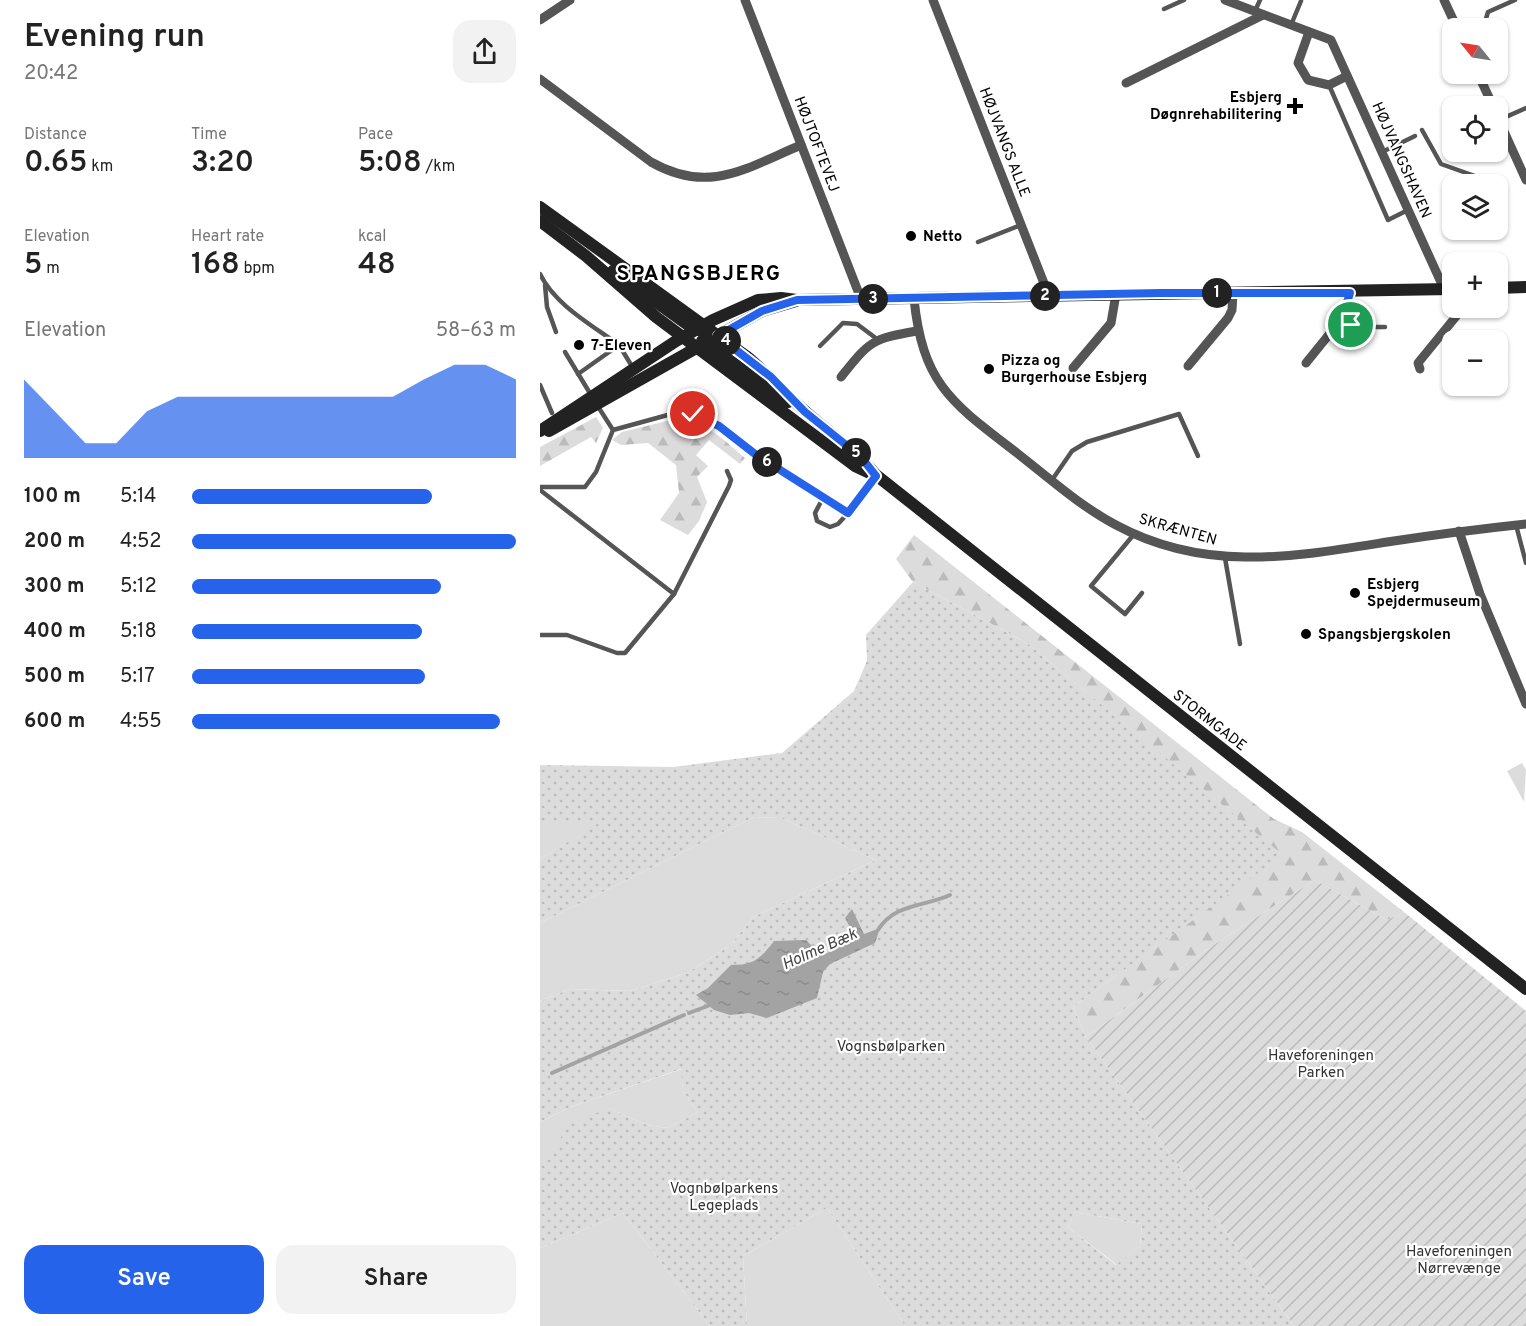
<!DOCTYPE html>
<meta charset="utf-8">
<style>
:root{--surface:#fff;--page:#f2f2f2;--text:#222;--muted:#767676;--accent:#2563eb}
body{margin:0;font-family:Overpass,sans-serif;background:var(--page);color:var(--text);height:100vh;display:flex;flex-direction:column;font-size:22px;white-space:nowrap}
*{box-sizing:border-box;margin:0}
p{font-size:20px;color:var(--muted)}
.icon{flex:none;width:33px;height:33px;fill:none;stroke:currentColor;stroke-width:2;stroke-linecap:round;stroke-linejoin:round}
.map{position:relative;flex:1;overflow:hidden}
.sheet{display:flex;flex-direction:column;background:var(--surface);width:540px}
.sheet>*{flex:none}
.needle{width:39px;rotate:300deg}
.fabs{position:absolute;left:902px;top:18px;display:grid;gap:12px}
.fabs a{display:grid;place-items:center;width:66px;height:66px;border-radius:12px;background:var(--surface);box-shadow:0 2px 4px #0004;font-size:30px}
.pin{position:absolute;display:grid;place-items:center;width:51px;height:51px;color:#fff;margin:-26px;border:3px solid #fff;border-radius:50%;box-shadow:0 2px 6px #0007}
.km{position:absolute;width:30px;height:30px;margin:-15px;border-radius:50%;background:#222;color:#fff;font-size:16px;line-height:30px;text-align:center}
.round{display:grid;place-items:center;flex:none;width:63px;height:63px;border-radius:18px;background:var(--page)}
.summary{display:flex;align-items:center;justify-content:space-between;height:102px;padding:0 24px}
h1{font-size:33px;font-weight:600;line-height:45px}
.figures{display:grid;grid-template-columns:repeat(3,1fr);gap:9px;height:102px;padding:6px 24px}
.figures div{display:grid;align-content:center}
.figures b{font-size:30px;font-weight:600}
.figures small{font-size:16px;font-weight:400}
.figures p{font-size:16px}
.chart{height:168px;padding:12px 24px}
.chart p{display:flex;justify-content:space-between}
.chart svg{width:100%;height:108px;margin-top:6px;fill:var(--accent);opacity:.7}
.primary-button{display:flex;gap:12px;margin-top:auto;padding:12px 24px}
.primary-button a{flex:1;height:69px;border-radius:18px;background:var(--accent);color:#fff;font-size:24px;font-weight:600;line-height:69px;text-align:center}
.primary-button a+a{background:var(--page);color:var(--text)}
ul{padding:0 24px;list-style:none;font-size:20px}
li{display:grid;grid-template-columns:96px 72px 1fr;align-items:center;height:45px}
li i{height:15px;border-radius:8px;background:var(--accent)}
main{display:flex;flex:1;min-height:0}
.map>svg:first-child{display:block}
</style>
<main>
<section class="sheet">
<div class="summary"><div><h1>Evening run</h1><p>20:42</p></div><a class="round"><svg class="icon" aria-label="share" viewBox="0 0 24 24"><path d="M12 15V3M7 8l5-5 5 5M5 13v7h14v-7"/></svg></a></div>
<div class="figures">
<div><p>Distance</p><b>0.65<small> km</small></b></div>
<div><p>Time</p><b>3:20</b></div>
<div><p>Pace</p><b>5:08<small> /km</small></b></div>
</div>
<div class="figures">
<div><p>Elevation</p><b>5<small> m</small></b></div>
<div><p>Heart rate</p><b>168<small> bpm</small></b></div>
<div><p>kcal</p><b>48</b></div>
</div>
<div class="chart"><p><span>Elevation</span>58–63 m</p>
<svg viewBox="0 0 160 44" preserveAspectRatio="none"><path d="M0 44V12L10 25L20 38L30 38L40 25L50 19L60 19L70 19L80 19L90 19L100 19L110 19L120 19L130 12L140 6L150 6L160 12V44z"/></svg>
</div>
<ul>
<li><b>100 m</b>5:14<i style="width:74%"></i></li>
<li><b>200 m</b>4:52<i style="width:100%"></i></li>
<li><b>300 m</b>5:12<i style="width:77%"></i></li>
<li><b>400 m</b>5:18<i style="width:71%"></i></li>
<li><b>500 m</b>5:17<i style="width:72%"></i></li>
<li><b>600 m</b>4:55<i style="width:95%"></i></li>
</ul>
<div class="primary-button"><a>Save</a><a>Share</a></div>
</section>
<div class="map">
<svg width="986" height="1326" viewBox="0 0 986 1326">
<defs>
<pattern id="forest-firs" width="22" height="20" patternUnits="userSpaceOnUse" patternTransform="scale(1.5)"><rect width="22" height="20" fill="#dcdcdc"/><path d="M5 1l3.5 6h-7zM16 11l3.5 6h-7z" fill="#bbb"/></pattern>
<pattern id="park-dots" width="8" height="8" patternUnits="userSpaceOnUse" patternTransform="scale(1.5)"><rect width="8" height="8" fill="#dcdcdc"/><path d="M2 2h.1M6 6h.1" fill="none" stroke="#bbb" stroke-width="1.8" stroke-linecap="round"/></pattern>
<pattern id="garden-furrows" width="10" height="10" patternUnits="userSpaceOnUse" patternTransform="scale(1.5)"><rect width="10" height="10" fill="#dcdcdc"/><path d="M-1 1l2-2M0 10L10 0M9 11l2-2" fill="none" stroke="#bbb"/></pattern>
<pattern id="water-ripples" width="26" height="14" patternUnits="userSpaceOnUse" patternTransform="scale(1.5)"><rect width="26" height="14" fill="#a3a3a3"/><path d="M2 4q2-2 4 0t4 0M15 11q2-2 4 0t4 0" fill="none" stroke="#8b8b8b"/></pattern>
</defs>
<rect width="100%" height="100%" fill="#fff"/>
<g fill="#dcdcdc">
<polygon points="982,763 986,770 984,802 967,771"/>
<polygon points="214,817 241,818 336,860 213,917 191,945 147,973 89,991 30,989 0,1001 0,923"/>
<polygon points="0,823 60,823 0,859"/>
<polygon points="142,1069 143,1091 158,1112 128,1128 107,1125 68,1108 0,1169 0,1122 30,1107"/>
<polygon points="287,1208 365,1326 207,1326 203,1256"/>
<polygon points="534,1212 602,1224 600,1246 577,1265 528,1227"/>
<polygon points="83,1213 170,1326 0,1326 0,1248"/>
</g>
<g fill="url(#forest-firs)">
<polygon points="56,417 63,428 56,443 51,437 0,466 0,447"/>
<path d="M143 417C167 423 186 442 205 458L200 464 169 440 156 455 168 466 157 477 167 502 159 521 148 535 120 520 139 493 136 465 108 443 81 445 72 440 82 432Z"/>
<polygon points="374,535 734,819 762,832 864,912 847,920 775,880 669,948 546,1037 533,1007 742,855 487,643 373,582 356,559"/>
</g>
<path fill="url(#park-dots)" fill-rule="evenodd" d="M373 582 487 643 743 855 533 1007 546 1037 754 1326H365L287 1208 203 1256 207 1326H170L83 1213 0 1248V1169L29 1125 68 1108 107 1125 128 1128 158 1112 143 1091 141 1069 30 1107 0 1122V1001L30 989 89 991 147 973 191 945 213 917 336 860 241 818 214 817 0 923V859L59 823H0V765L133 767 242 753 314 691 327 661 326 635ZM534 1212 602 1224 600 1246 576 1265 528 1227Z"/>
<polygon fill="url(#garden-furrows)" points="775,880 847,920 864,912 986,1011 986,1326 754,1326 546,1037 669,948"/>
<path fill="url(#water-ripples)" d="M312 909 324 934 340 928 335 943 290 964 283 972 277 998 227 1018 209 1013 190 1015 174 1010 156 995 168 988 191 965C214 965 220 959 234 941L266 940 275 949 285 954 316 939 305 918Z"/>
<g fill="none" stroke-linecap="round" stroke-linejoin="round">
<g stroke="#a3a3a3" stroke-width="4">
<path d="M338 930C355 903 384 907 410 895"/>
<polyline points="149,1013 173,1004"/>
<polyline points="12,1073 144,1015"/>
</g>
<g stroke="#555" stroke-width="4.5">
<polyline points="624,9 644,0"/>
<polyline points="715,11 720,0"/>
<polyline points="751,25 761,1"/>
<polyline points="940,28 945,22 948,12 975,0"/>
<polyline points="789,85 848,220 868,210"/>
<polyline points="959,120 986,108"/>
<polyline points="882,130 901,164 949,181"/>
<polyline points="842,152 875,136"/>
<polyline points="438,242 481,225"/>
<path d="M0 274C15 305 52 325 79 345L38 374"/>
<polyline points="5,285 7,307 16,332"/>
<polyline points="802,318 816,327 845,327"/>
<polyline points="79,345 93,368"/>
<polyline points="280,346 303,323 317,324 337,339"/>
<polyline points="25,352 51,395"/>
<polyline points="0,385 12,413"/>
<polyline points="57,405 73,430 135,413 153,414 179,426 215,454 308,513 336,475"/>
<polyline points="512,480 532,451 547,442 639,414 658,456"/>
<polyline points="0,487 45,487 56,472 73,430"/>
<polyline points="0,490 134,594"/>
<polyline points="284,496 275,513 277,521 290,527 298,524 308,513"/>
<polyline points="976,525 986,563"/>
<polyline points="595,533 551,586 585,614 602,593"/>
<polyline points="685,558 700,644"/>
<polyline points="0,635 27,635 77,653 85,653 134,594 189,486 191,480 187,471"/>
</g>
<g stroke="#555" stroke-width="9">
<polyline points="205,0 321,299"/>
<polyline points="393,0 509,296"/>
<polyline points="685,0 791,40 904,289"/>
<polyline points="904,0 917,28"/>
<polyline points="0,20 30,0"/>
<polyline points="769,32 758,63 768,80 789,85 807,76"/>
<polyline points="938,74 953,106"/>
<path d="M0 79 111 162C169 195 206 168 261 145"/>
<polyline points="586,83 723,15"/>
<polyline points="957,116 986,180"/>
<path d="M374 299C383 385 412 403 477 453 509 478 540 506 576 525 665 573 753 557 847 542 893 535 939 529 986 524"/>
<polyline points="766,363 804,316 811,293"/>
<polyline points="648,366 688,318 692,310 693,293"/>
<polyline points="533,368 571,323 576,294"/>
<polyline points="880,369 878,363 918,314 920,308"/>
<path d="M301 377C330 341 331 339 377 331"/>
<polyline points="919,531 940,594 986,704"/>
</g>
<g stroke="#222" stroke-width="12">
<path d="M0 207 206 356C228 374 246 395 267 413 291 434 316 451 336 475L986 989"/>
<polyline points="0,221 46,256 116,317 315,466 332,474"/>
<polyline points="73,271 147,324 163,332"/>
<polyline points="957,288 986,287"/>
<polyline points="162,341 248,402"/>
<polyline points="0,431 136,341 173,320 218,300 241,298 257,300 912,289"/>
<polyline points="9,431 222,311 256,301"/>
</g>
</g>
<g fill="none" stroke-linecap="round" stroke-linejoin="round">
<g stroke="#fff" stroke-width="12">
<polyline id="route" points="153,414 179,426 215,454 308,513 336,476 321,457 265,412 231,377 178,336 222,311 257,300 621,293 810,293 802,318 811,325"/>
</g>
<use href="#route" stroke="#2563eb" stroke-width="8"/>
</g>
<g fill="#000" stroke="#fff" stroke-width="2">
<path d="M752 97h6v6h6v6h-6v6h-6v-6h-6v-6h6z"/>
<circle cx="371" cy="236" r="6"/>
<circle cx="39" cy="345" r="6"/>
<circle cx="449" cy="369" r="6"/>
<circle cx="815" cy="593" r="6"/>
<circle cx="766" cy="634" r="6"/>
</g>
<g text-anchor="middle" stroke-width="4.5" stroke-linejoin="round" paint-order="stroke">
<g font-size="15" font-weight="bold" fill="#000" stroke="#fff" text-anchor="start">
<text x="742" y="102" text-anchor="end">Esbjerg<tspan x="742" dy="17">Døgnrehabilitering</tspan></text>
<text x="383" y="241">Netto</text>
<text x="51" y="350">7-Eleven</text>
<text x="461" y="365">Pizza og<tspan x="461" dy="17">Burgerhouse Esbjerg</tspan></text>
<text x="827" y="589">Esbjerg<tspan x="827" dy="17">Spejdermuseum</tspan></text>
<text x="778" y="639">Spangsbjergskolen</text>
</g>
<g font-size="15" fill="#000" stroke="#fff">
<text transform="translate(465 142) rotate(69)" y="5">HØJVANGS ALLE</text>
<text transform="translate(277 144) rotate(69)" y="5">HØJTOFTEVEJ</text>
<text transform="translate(862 160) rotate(66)" y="5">HØJVANGSHAVEN</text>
<text transform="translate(638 529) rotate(16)" y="5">SKRÆNTEN</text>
<text transform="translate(670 720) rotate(38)" y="5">STORMGADE</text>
</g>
<g font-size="15" fill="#333" stroke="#fff">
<text x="351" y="1051">Vognsbølparken</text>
<text x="781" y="1060">Haveforeningen<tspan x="781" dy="17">Parken</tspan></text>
<text x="184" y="1193">Vognbølparkens<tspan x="184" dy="17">Legeplads</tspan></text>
<text x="919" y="1256">Haveforeningen<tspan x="919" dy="17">Nørrevænge</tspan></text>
</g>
<g font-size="16" font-style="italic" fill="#444" stroke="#fff">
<text transform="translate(279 948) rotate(-24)" y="6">Holme Bæk</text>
</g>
<g font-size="21" font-weight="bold" letter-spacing="1.5" fill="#000" stroke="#fff">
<text x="159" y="280">SPANGSBJERG</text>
</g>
</g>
</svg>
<div class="fabs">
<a><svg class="needle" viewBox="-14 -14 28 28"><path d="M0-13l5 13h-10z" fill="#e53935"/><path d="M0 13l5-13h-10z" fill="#767676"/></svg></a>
<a><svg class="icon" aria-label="locate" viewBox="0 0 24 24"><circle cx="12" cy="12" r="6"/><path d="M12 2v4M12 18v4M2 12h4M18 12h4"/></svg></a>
<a><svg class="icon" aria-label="layers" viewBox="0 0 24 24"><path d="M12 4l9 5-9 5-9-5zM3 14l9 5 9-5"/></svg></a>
<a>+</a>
<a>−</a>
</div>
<div class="pin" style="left:811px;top:325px;background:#1e9e55"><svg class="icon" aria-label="arrive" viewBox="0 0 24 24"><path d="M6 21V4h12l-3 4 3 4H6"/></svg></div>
<div class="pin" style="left:153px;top:414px;background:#d93025"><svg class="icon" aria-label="check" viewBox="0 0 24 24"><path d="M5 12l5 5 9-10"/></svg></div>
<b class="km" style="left:677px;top:293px">1</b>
<b class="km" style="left:505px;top:296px">2</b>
<b class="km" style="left:333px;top:299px">3</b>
<b class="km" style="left:186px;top:341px">4</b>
<b class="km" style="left:316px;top:453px">5</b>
<b class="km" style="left:227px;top:462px">6</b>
</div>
</main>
